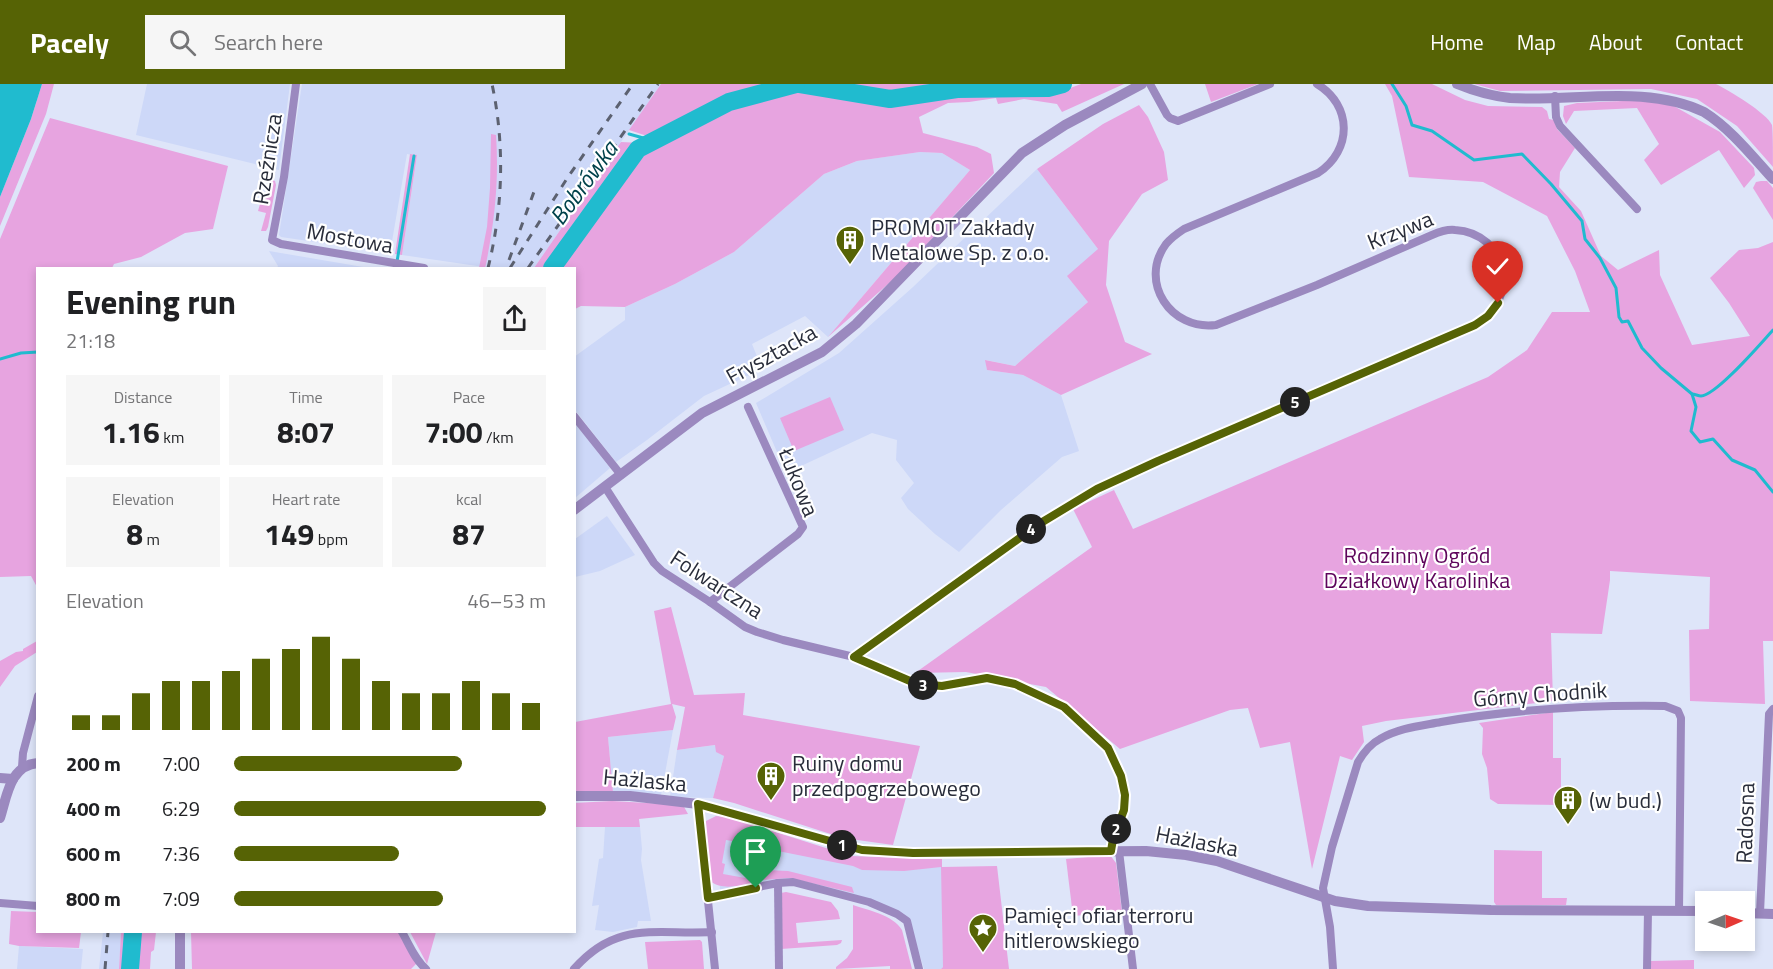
<!DOCTYPE html>
<meta charset="utf-8">
<style>
:root{--surface:#fff;--page:#f6f6f6;--text:#202124;--muted:#757577;--accent:#566305}
body{margin:0;font-family:"Titillium Web",sans-serif;background:var(--page);color:var(--text);height:100vh;display:flex;flex-direction:column;font-size:22px;white-space:nowrap}
*{box-sizing:border-box;margin:0}
p{font-size:20px;color:var(--muted)}
.icon{flex:none;width:33px;height:33px;fill:none;stroke:currentColor;stroke-width:2;stroke-linecap:round;stroke-linejoin:round}
.map{position:relative;flex:1;overflow:hidden}
.side{position:absolute;left:36px;top:183px;width:540px;height:666px;display:flex;flex-direction:column;background:var(--surface);border-radius:0px;box-shadow:0 3px 9px #0003}
.side>*{flex:none}
.needle{width:39px;rotate:88deg}
.tools{position:absolute;left:1695px;top:807px;display:grid;gap:12px}
.tools a{display:grid;place-items:center;width:60px;height:60px;border-radius:0px;background:var(--surface);box-shadow:0 3px 9px #0003;font-size:30px}
.pin{position:absolute;display:grid;place-items:center;width:51px;height:51px;color:#fff;margin:-62px -26px;border-radius:50% 50% 50% 0;rotate:-45deg;box-shadow:0 0 6px #0007}
.pin .icon{rotate:45deg}
.km{position:absolute;width:30px;height:30px;margin:-15px;border-radius:50%;background:#222;color:#fff;font-size:16px;line-height:30px;text-align:center}
.round{display:grid;place-items:center;flex:none;width:63px;height:63px;border-radius:0px;background:var(--page)}
.head{display:flex;align-items:center;justify-content:space-between;height:102px;padding:0 30px}
h1{font-size:33px;font-weight:700;line-height:45px}
.stats{display:grid;grid-template-columns:repeat(3,1fr);gap:9px;height:102px;padding:6px 30px}
.stats div{display:grid;align-content:center;border-radius:0px;background:var(--page);text-align:center}
.stats b{font-size:30px;font-weight:700}
.stats small{font-size:16px;font-weight:400}
.stats p{font-size:16px}
.chart{height:168px;padding:12px 30px}
.chart p{display:flex;justify-content:space-between}
.chart svg{width:100%;height:108px;margin-top:6px;stroke:var(--accent);stroke-width:6}
ul{padding:0 30px;list-style:none;font-size:20px}
li{display:grid;grid-template-columns:96px 72px 1fr;align-items:center;height:45px}
li i{height:15px;border-radius:8px;background:var(--accent)}
header{display:flex;align-items:center;gap:36px;box-sizing:border-box;height:84px;padding:0 30px;background:var(--accent);color:#fff}
header strong{font-size:28px}
nav{display:flex;gap:33px;margin-inline-start:auto;font-size:21px}
.search{width:420px;height:54px;background:var(--page);display:flex;align-items:center;gap:15px;box-sizing:border-box;padding:0 21px;border-radius:0px;color:var(--muted);font-size:22px}
.map>svg:first-child{display:block}
</style>
<header>
<strong>Pacely</strong>
<div class="search"><svg class="icon" aria-label="search" viewBox="0 0 24 24"><circle cx="10" cy="10" r="6"/><path d="M15 15l6 6"/></svg>Search here</div>
<nav><a>Home</a><a>Map</a><a>About</a><a>Contact</a></nav>
</header>
<div class="map">
<svg width="1773" height="885" viewBox="0 0 1773 885">
<rect width="100%" height="100%" fill="#dee5f9"/>
<g fill="#cdd8f8">
<polygon points="147,0 290,0 279,86 136,51"/>
<polygon points="302,0 661,0 534,184 485,184 484,183 402,171 417,72 407,70 390,169 281,153 279,151"/>
<polygon points="920,68 942,69 970,86 828,253 805,232 752,260 762,285 704,312 647,356 616,378 575,326 574,273 625,236 625,223 675,200 734,168 824,90 857,77"/>
<polygon points="1037,85 1098,165 1088,218 1015,282 986,276 987,286 1023,291 1061,311 1079,367 1062,373 1001,426 959,468 935,450 908,425 901,414 914,399 896,376 897,356 872,349 786,389 756,319 839,269 913,203"/>
<polygon points="269,167 369,184 277,184 278,182"/>
<polygon points="575,339 610,384 575,414"/>
<polygon points="607,432 635,471 600,487 575,493 575,455"/>
<polygon points="673,646 661,711 613,708 608,653"/>
<polygon points="716,661 724,672 713,714 670,713 677,666"/>
<polygon points="605,743 640,743 642,765 641,776 651,837 638,837 637,843 613,848 595,846 599,821 592,822 599,775 603,774"/>
<polygon points="723,751 856,780 942,783 943,883 941,885 924,885 909,837 897,826 793,797 733,806 720,806 719,784"/>
<polygon points="103,848 121,848 119,885 99,885"/>
<polygon points="19,862 83,865 81,885 17,885"/>
</g>
<g fill="#e7a4e0">
<polygon points="42,0 54,0 46,30 0,142 0,113 31,35"/>
<polygon points="661,0 778,0 723,14 650,53 629,46"/>
<polygon points="833,0 964,0 888,10"/>
<polygon points="1081,0 1124,0 1062,28 1057,20 1024,15 998,20 996,14 969,18 948,19 919,33 923,49 977,63 991,70 994,89 896,193 828,253 970,86 942,69 920,68 857,77 824,90 734,168 675,200 625,223 581,222 575,225 574,184 559,184 642,66 699,38 744,19 785,7 802,4 888,20 915,19 958,11 1049,12"/>
<polygon points="1205,0 1258,0 1211,18"/>
<polygon points="1385,0 1432,0 1465,16 1488,22 1542,23 1547,27 1549,35 1554,36 1557,45 1575,64 1560,88 1559,103 1581,127 1601,172 1618,186 1659,166 1660,191 1692,261 1750,252 1729,219 1710,194 1739,166 1758,164 1773,158 1773,557 1763,557 1765,620 1690,617 1689,546 1709,545 1710,493 1610,487 1610,496 1602,550 1551,549 1553,617 1386,637 1362,642 1364,658 1352,676 1340,672 1312,785 1290,658 1260,664 1248,624 1230,626 1120,665 1046,603 966,588 915,589 1092,463 1073,425 1114,406 1133,445 1488,293 1527,266 1552,228 1590,228 1575,187 1547,132 1483,98 1409,93 1392,12"/>
<path d="M1474 0H1716C1728 6 1767 29 1772 41 1773 47 1773 75 1773 83L1737 42 1697 15 1651 5 1500 7Z"/>
<polygon points="1645,16 1672,21 1720,48 1754,84 1755,91 1744,104 1719,66 1661,101 1644,76 1659,60 1637,24 1574,27 1566,40 1563,32 1564,22 1577,19"/>
<polygon points="1139,21 1148,33 1164,68 1168,96 1142,110 1109,157 1106,201 1125,258 1152,270 1061,311 1023,291 987,286 985,276 1015,282 1088,218 1067,192 1098,165 1037,85 1103,40"/>
<polygon points="50,34 228,82 213,145 185,149 141,173 114,180 112,184 38,184 37,503 31,492 0,493 0,155"/>
<path d="M491 50 496 51C499 96 495 135 486 180L485 184H479L487 143 490 104Z"/>
<polygon points="621,58 642,59 625,70 543,184 534,184"/>
<polygon points="410,70 417,71 402,171 395,170"/>
<polygon points="269,94 275,97 276,101 268,143 266,147 261,147 266,129 258,127 260,120 265,117"/>
<polygon points="1761,97 1767,97 1773,104 1773,136 1753,104 1756,98"/>
<polygon points="830,313 844,346 794,367 780,334"/>
<polygon points="671,523 694,611 745,609 743,631 920,662 893,761 843,754 734,719 713,714 724,672 716,668 715,661 677,666 685,623 672,620 676,633 673,646 608,653 613,708 575,708 575,638 671,620 654,527"/>
<polygon points="37,557 37,568 15,582 0,603 0,577 16,568 23,567 23,565"/>
<polygon points="1553,628 1553,674 1561,674 1561,721 1498,720 1490,715 1487,684 1482,670 1483,644 1479,639"/>
<polygon points="612,717 683,721 688,730 639,735 640,743 575,743 574,719"/>
<path d="M716 732 728 733 851 772 942 775V783L997 782 1009 885H941L943 883 941 783 904 787 862 786 853 782 778 767 777 770 758 766V762L726 756 722 779 725 780 723 790 751 795 750 800C736 802 722 806 710 797L704 740 706 737Z"/>
<polygon points="1494,766 1542,767 1542,814 1567,814 1566,821 1496,821 1494,818"/>
<polygon points="1110,771 1116,779 1122,828 1073,832 1066,775"/>
<polygon points="764,786 788,787 852,803 854,809 789,794 763,796"/>
<polygon points="786,808 831,818 838,827 840,835 796,839 798,859 842,856 841,859 837,861 781,865 781,809"/>
<path d="M853 821C868 826 893 831 902 846L912 885H890V882L836 885V883L847 874 853 865Z"/>
<polygon points="11,827 37,828 38,848 81,848 79,864 19,862 9,860"/>
<polygon points="121,848 156,848 154,866 151,868 150,885 119,885"/>
<polygon points="191,848 399,848 417,879 411,885 192,885"/>
<polygon points="410,848 436,848 427,880"/>
<polygon points="700,856 702,858 704,885 648,885 645,858"/>
<polygon points="1694,876 1694,885 1650,885 1651,877"/>
</g>
<polygon fill="#20bbcf" points="0,0 42,0 31,35 0,113"/>
<g fill="none" stroke-linecap="round" stroke-linejoin="round">
<g stroke="#20bbcf" stroke-width="3">
<polyline points="1392,0 1406,22 1412,41 1432,47 1474,76 1522,70 1551,100 1582,137 1585,155 1600,174 1616,204 1619,233 1622,238 1628,237 1642,264 1661,284 1692,310 1696,323 1691,347 1700,358 1713,355 1732,376 1755,386 1773,408"/>
<polyline points="629,50 654,57"/>
<polyline points="396,184 414,72"/>
<polyline points="0,275 21,269 38,268"/>
<path d="M1692 310C1695 310 1698 312 1701 312 1717 311 1761 259 1773 246"/>
</g>
<g stroke="#20bbcf" stroke-width="18">
<polyline points="800,0 890,15 957,5 1048,4 1063,0"/>
<polyline points="552,184 638,65 729,18 796,0"/>
<polyline points="130,885 133,848"/>
</g>
<g stroke="#9b89bf" stroke-width="8">
<polyline points="296,0 284,93 272,156 281,160 424,184"/>
<polyline points="1150,0 1167,31 1170,34 1178,37 1270,0"/>
<polyline points="1555,12 1556,33 1560,42 1637,125"/>
<polyline points="574,332 621,391"/>
<polyline points="605,403 654,479 662,487 710,518 745,543 757,548 783,556 854,573 917,600 942,602 987,594 1015,600 1064,623 1108,664 1121,692 1125,711 1124,726 1113,755 1111,767"/>
<polyline points="710,518 798,450 803,443 748,323"/>
<path d="M854 573 1039 439 1097 405 1158 377 1475 241C1521 216 1508 149 1455 146 1447 145 1439 148 1432 151L1317 201 1216 241C1171 247 1138 198 1166 160 1171 154 1178 149 1184 145L1318 89C1353 66 1352 21 1317 0"/>
<polyline points="22,683 23,669 38,612"/>
<polyline points="698,720 715,885"/>
<polyline points="1119,767 1133,885"/>
<polyline points="778,799 779,885"/>
<polyline points="708,814 723,810 778,799 793,798 869,818 897,830 907,837 919,885"/>
<polyline points="0,819 38,822"/>
<polyline points="1760,829 1769,630 1773,625"/>
<path d="M402 848C409 860 415 876 426 885"/>
<path d="M574 885C617 836 655 851 712 848"/>
<path d="M1333 885 1330 843 1323 804 1332 763 1358 678C1364 668 1370 660 1380 655 1399 644 1420 642 1441 638 1515 625 1590 621 1665 622L1678 627 1681 634 1679 827"/>
<polyline points="1647,885 1648,827"/>
</g>
<g stroke="#9b89bf" stroke-width="10">
<path d="M1457 0C1474 7 1491 12 1510 14 1574 18 1646 0 1704 28 1731 45 1752 72 1773 95"/>
<polyline points="574,426 702,329 822,268 856,240 1022,69 1065,41 1142,0"/>
<polyline points="0,694 13,695"/>
<polyline points="574,712 630,712 698,720 862,766 913,769 1146,767 1186,771 1217,777 1335,817 1368,822 1491,826 1706,827"/>
<path d="M0 734C7 712 10 681 38 679"/>
<polyline points="1744,829 1773,830"/>
<polyline points="180,885 180,848"/>
</g>
<g stroke="#5c6170" stroke-width="3" stroke-dasharray="8 8" stroke-linecap="butt">
<polyline points="509,176 535,105"/>
<path d="M488 184C503 124 505 61 492 0"/>
<polyline points="510,184 568,93 633,0"/>
<polyline points="528,184 658,0"/>
<polyline points="105,885 108,848"/>
</g>
</g>
<g fill="none" stroke-linecap="round" stroke-linejoin="round">
<g stroke="#fff" stroke-width="12">
<polyline id="route" points="756,804 708,814 698,720 862,766 913,769 1111,767 1113,755 1124,726 1125,711 1121,692 1108,664 1064,623 1015,600 987,594 942,602 917,600 854,573 1039,440 1097,405 1158,377 1475,241 1488,232 1498,219"/>
</g>
<use href="#route" stroke="#566305" stroke-width="8"/>
</g>
<defs>
<g id="building-pin" transform="scale(1.5)"><path d="M0 17L-7.5 6A9.5 9.5 0 1 1 7.5 6Z" fill="#566305" stroke="#fff"/><path d="M-4-6H4V6H1V3H-1V6H-4ZM-2.5-4.3h1.7v1.8h-1.7ZM.8-4.3h1.7v1.8H.8ZM-2.5-1h1.7V.8h-1.7ZM.8-1h1.7V.8H.8Z" fill="#fff"/></g>
<g id="sight-pin" transform="scale(1.5)"><path d="M0 17L-7.5 6A9.5 9.5 0 1 1 7.5 6Z" fill="#566305" stroke="#fff"/><path d="M0-6L1.8-2.2L6-1.7L2.9 1.2L3.7 5.4L0 3.3L-3.7 5.4L-2.9 1.2L-6-1.7L-1.8-2.2Z" fill="#fff"/></g>
</defs>
<g fill-rule="evenodd">
<use href="#building-pin" x="850" y="156"/>
<use href="#building-pin" x="771" y="692"/>
<use href="#building-pin" x="1568" y="716"/>
<use href="#sight-pin" x="983" y="844"/>
</g>
<g text-anchor="middle" stroke-width="4.5" stroke-linejoin="round" paint-order="stroke">
<g font-size="22" fill="#292d3a" stroke="#fff">
<text transform="translate(267 75) rotate(-81)" y="8">Rzeźnicza</text>
<text transform="translate(1400 146) rotate(-22)" y="8">Krzywa</text>
<text transform="translate(350 154) rotate(10)" y="8">Mostowa</text>
<text transform="translate(771 270) rotate(-29)" y="8">Frysztacka</text>
<text transform="translate(799 398) rotate(68)" y="8">Łukowa</text>
<text transform="translate(717 500) rotate(33)" y="8">Folwarczna</text>
<text transform="translate(1540 610) rotate(-4)" y="8">Górny Chodnik</text>
<text transform="translate(645 696) rotate(5)" y="8">Hażlaska</text>
<text transform="translate(1745 739) rotate(-88)" y="8">Radosna</text>
<text transform="translate(1197 757) rotate(11)" y="8">Hażlaska</text>
</g>
<g font-size="22" fill="#292d3a" stroke="#fff" text-anchor="start">
<text x="871" y="151">PROMOT Zakłady<tspan x="871" dy="25">Metalowe Sp. z o.o.</tspan></text>
<text x="792" y="687">Ruiny domu<tspan x="792" dy="25">przedpogrzebowego</tspan></text>
<text x="1589" y="724">(w bud.)</text>
<text x="1004" y="839">Pamięci ofiar terroru<tspan x="1004" dy="25">hitlerowskiego</tspan></text>
</g>
<g font-size="22" fill="#5e045b" stroke="#fff">
<text x="1417" y="479">Rodzinny Ogród<tspan x="1417" dy="25">Działkowy Karolinka</tspan></text>
</g>
<g font-size="24" font-style="italic" fill="#00424b" stroke="#fff">
<text transform="translate(584 99) rotate(-54)" y="8">Bobrówka</text>
</g>
</g>
</svg>
<div class="tools">
<a><svg class="needle" viewBox="-14 -14 28 28"><path d="M0-13l5 13h-10z" fill="#e53935"/><path d="M0 13l5-13h-10z" fill="#757577"/></svg></a>
</div>
<div class="pin" style="left:756px;top:804px;background:#1e9e55"><svg class="icon" aria-label="arrive" viewBox="0 0 24 24"><path d="M6 21V4h12l-3 4 3 4H6"/></svg></div>
<div class="pin" style="left:1498px;top:219px;background:#d93025"><svg class="icon" aria-label="check" viewBox="0 0 24 24"><path d="M5 12l5 5 9-10"/></svg></div>
<b class="km" style="left:842px;top:761px">1</b>
<b class="km" style="left:1116px;top:745px">2</b>
<b class="km" style="left:923px;top:601px">3</b>
<b class="km" style="left:1031px;top:445px">4</b>
<b class="km" style="left:1295px;top:318px">5</b>
<section class="side">
<div class="head"><div><h1>Evening run</h1><p>21:18</p></div><a class="round"><svg class="icon" aria-label="share" viewBox="0 0 24 24"><path d="M12 15V3M7 8l5-5 5 5M5 13v7h14v-7"/></svg></a></div>
<div class="stats">
<div><p>Distance</p><b>1.16<small> km</small></b></div>
<div><p>Time</p><b>8:07</b></div>
<div><p>Pace</p><b>7:00<small> /km</small></b></div>
</div>
<div class="stats">
<div><p>Elevation</p><b>8<small> m</small></b></div>
<div><p>Heart rate</p><b>149<small> bpm</small></b></div>
<div><p>kcal</p><b>87</b></div>
</div>
<div class="chart"><p><span>Elevation</span>46–53 m</p>
<svg viewBox="0 0 160 44" preserveAspectRatio="none"><path d="M5 44V38M15 44V38M25 44V29M35 44V24M45 44V24M55 44V20M65 44V15M75 44V11M85 44V6M95 44V15M105 44V24M115 44V29M125 44V29M135 44V24M145 44V29M155 44V33"/></svg>
</div>
<ul>
<li><b>200 m</b>7:00<i style="width:73%"></i></li>
<li><b>400 m</b>6:29<i style="width:100%"></i></li>
<li><b>600 m</b>7:36<i style="width:53%"></i></li>
<li><b>800 m</b>7:09<i style="width:67%"></i></li>
</ul>
</section>
</div>
